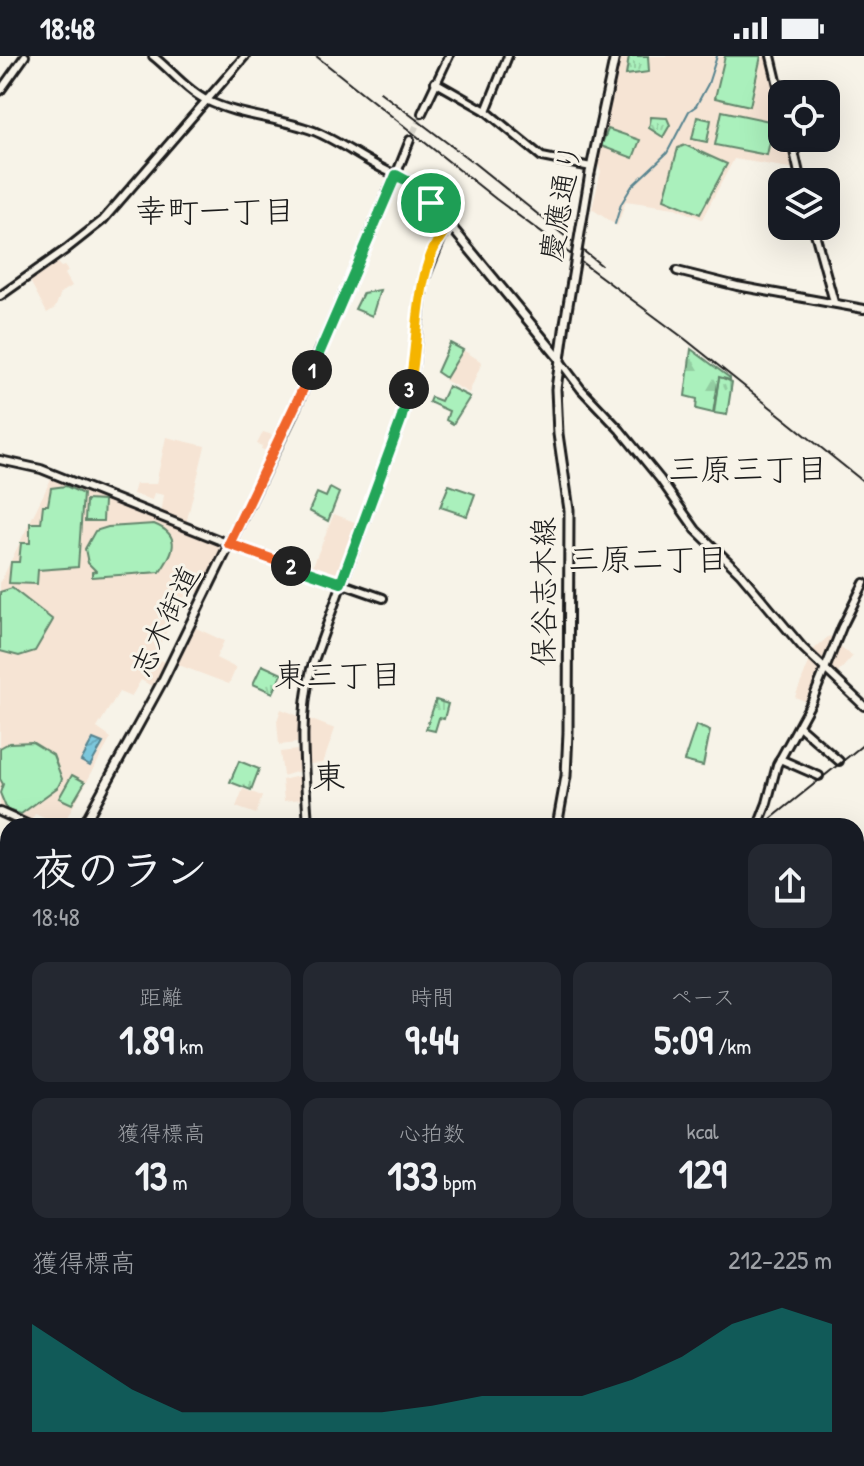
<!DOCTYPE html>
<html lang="ja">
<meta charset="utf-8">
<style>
:root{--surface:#171b24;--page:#242831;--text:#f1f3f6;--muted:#9ea1a6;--accent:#0f766e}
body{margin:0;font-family:"Patrick Hand","Klee One",sans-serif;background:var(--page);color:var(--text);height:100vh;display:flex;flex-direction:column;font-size:30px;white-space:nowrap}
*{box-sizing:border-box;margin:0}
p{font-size:26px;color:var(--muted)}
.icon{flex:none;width:44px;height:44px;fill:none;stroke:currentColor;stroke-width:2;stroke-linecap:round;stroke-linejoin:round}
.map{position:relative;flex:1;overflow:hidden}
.side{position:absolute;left:0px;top:762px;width:864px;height:648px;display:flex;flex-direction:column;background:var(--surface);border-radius:24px 24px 0 0;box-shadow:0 8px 32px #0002}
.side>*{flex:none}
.controls{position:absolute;left:768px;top:24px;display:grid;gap:16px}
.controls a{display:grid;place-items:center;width:72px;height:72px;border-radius:16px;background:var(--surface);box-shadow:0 8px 32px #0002;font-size:40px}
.pin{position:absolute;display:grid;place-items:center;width:68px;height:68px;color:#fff;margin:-34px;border:4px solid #fff;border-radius:50%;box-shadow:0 2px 8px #0007}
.km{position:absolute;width:40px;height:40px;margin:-20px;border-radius:50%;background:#222;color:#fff;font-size:22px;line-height:40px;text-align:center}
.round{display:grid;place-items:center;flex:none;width:84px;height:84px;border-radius:16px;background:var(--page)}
.headline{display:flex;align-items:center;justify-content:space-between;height:136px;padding:0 32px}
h1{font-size:44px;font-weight:700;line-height:60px}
.stats{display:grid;grid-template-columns:repeat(3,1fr);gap:12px;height:136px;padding:8px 32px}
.stats div{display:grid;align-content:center;border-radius:16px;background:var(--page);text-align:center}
.stats b{font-size:40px;font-weight:700}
.stats small{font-size:22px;font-weight:400}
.stats p{font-size:22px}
.chart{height:224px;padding:16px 32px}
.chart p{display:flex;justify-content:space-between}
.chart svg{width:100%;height:144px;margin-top:8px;fill:var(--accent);opacity:.7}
.status{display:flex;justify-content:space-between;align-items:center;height:56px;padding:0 40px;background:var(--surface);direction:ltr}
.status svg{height:22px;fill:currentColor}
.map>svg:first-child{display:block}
</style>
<div class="status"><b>18:48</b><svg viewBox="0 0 49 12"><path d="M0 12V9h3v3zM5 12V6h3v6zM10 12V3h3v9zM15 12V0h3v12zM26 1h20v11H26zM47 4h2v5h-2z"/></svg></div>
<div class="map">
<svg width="864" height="1410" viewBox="0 0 864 1410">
<defs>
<pattern id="industrial-grid" width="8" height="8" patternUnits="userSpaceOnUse" patternTransform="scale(2)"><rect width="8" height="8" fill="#f6e4d4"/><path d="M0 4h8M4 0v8" fill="none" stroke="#d2c3b5"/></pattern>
<pattern id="grass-tufts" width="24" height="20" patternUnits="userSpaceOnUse" patternTransform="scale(2)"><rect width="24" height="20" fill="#aaf0bc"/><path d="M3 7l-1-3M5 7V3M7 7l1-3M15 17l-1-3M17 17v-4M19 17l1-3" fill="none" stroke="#92cda1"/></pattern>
<pattern id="forest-firs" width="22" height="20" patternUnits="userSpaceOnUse" patternTransform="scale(2)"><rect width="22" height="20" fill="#aaf0bc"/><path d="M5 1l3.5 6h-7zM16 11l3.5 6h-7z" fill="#92cda1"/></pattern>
<pattern id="water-waves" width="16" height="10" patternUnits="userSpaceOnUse" patternTransform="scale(2)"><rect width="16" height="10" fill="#7cc7dc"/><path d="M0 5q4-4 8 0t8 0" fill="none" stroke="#6baabc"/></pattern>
</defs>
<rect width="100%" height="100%" fill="#f7f3e8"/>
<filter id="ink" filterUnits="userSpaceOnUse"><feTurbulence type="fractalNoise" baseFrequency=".0125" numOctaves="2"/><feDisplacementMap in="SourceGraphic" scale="16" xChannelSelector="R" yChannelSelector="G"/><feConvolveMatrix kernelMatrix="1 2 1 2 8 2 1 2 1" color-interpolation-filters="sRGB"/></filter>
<g filter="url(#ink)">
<g fill="#f6e4d4">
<polygon points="620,0 769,0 782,55 782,82 789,82 796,113 734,103 702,163 675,152 626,145 617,170 592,153 601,115 596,106 602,69"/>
<polygon points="57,207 61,211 64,210 68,215 65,218 72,230 61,237 55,252 47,257 30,225"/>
<polygon points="463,294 482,306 469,337 445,324"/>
<polygon points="263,376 279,381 271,396 261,393 262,390 257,388"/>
<polygon points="166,381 205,390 186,468 161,458 164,439 154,437 152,444 133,438 136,428 156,428"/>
<polygon points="52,421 218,488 220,494 215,505 215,513 203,538 189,532 153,601 168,607 155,632 141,624 131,641 119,636 97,672 111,682 62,770 35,758 31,765 0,753 0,527"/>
<polygon points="334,458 357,467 338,518 334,520 312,512"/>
<polygon points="194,571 224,585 216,602 236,612 229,628 176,608"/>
<polygon points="829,580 833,583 823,607 811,596"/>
<polygon points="838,589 853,600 836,619 829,612"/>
<polygon points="810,604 820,616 807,646 795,641"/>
<polygon points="281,653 299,660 297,687 279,689 277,665"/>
<polygon points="309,663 335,673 323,707 308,708"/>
<polygon points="297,694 299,715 283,720 280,696"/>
<polygon points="299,720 302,743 284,745 282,724"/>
<polygon points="243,733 262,740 256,758 236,751"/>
<polygon points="856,1326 864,1331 864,1407 861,1410 839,1410 835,1402 856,1402"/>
</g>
<polygon fill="url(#industrial-grid)" points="864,845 864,965 859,961 856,964 856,847"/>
<g fill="url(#grass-tufts)" stroke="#63866c" stroke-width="2">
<polygon points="629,0 648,0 649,16 626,19"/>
<polygon points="651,61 667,62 670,69 663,81 649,72"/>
<polygon points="380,234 372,260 355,253 363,237"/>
<polygon points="450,287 463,294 446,322 437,316"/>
<polygon points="719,320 732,326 727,359 714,357"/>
<polygon points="449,429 475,438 467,460 440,451"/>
<polygon points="330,432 339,437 328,465 309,455 317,437 326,441"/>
<polygon points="262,609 282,618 273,637 253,628"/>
<polygon points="436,644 448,648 444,663 439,662 435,675 426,673"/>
<polygon points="696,669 710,675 703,710 684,705"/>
<polygon points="239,705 259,713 251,734 230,726"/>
</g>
<polygon fill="url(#forest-firs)" stroke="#63866c" stroke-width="2" points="691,293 730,322 730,324 719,321 713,357 696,353 697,343 685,340"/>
<g fill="#aaf0bc" stroke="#63866c" stroke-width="2">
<polygon points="725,0 761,0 750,50 715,42"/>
<polygon points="722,55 774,66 767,99 715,89"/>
<polygon points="697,61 711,64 707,86 692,83"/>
<polygon points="608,73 640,84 633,102 601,90"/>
<polygon points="685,89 727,108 700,158 664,143 678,92"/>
<polygon points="448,330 470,341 453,368 446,364 449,355 429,346 431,341 441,345"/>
<polygon points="66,430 83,438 78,511 38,514 37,528 9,527 11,506 19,506 21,487 30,487 30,467 41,467 43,449 48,449 51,432"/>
<polygon points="86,444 104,445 103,465 85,465"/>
<path d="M154 468C184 480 172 498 160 516L92 521V516L96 515 88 507 85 493 95 475 108 471Z"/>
<polygon points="12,532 53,564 35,595 19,600 0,595 0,536"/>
<polygon points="32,686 53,699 62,723 58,731 21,758 7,754 0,737 3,728 0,723 0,692 9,687"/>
<polygon points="72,719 85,726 72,748 59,742"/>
</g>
<polygon fill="url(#water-waves)" stroke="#56838f" stroke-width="2" points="93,683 103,687 90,710 81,705"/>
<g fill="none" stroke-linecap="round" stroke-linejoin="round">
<g stroke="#56838f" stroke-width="2">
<polyline points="615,168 621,148 632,130 667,97 689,55 696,50 708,28 717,0"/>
<polyline points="0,1334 8,1319"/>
</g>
<polyline stroke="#d6d3c9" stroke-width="6" stroke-dasharray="6 3" stroke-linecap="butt" points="410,84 422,57"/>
<g stroke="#1c1c1c" stroke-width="12">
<g id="secondary">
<path d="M153 0C171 14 186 34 206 44 240 61 278 61 314 75 343 87 367 107 396 119L410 84"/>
<polyline points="771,0 782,46"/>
<polyline points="435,26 486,55 542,101 591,111"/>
<polyline points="0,35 25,0"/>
<polyline points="486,55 508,0"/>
<polyline points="422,57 449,0"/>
<polyline points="791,82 801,126"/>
<polyline points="813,170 834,246"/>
<polyline points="677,215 737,230 864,253"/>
<polyline points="0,240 65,194 103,164 245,0"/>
<polyline points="560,305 581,333 620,374 660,423 696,474 740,517 803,592 864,650"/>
<polyline points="0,404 41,413 229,488 383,542"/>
<polyline points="799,670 839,705"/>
<polyline points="780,703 819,720"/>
<polyline points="0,756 31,770"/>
<path d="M308 770C305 714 298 668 311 613L403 358 414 309 423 227 443 178 450 169"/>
<polyline points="758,770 767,747 777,709 812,645 842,571 864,527"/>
<polyline points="856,1087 864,1052"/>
<polyline points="856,1205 864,1210"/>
<polyline points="0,1241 6,1232"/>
<polyline points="0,1374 8,1378"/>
<polyline points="58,1402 74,1410"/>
<polyline points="323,1402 338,1410"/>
<polyline points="130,1410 133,1402"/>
<polyline points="201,1410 205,1402"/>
<polyline points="413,1410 419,1402"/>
<polyline points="689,1410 691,1402"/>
<polyline points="863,1410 864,1409"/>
</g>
</g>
<g stroke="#1c1c1c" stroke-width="13">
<g id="primary">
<polyline points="590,117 615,0"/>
<polyline points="83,770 163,624 291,362 396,119 411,127 435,151 559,302"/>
<polyline points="557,770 566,720 568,676 569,454 558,378 556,333 565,267"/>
<polyline points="0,916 8,902"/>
<polyline points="582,1402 583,1410"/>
</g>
</g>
<use href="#secondary" stroke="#f7f3e8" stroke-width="6"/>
<use href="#primary" stroke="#f7f3e8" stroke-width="7"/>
<g stroke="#1c1c1c" stroke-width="2">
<polyline points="316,0 496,143 685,283 864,426"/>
<polyline points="380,36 474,107 601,209"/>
<polyline points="762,770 864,688"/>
<polyline points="0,1159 8,1158"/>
</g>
<g stroke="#1c1c1c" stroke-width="13" stroke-linecap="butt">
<polyline id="primary-bridge" points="565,267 590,117"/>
</g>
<use href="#primary-bridge" stroke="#f7f3e8" stroke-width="7"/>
</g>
</g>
<g fill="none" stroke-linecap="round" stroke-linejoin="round" filter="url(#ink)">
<g stroke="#fff" stroke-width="16">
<polyline id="split-1" points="312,314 396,119 411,127 431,147"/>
</g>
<g stroke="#fff" stroke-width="16">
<polyline id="split-2" points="291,510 229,488 312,314"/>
</g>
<g stroke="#fff" stroke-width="16">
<polyline id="split-3" points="291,510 341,527 401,364 409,333"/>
</g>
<g stroke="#fff" stroke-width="16">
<path id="split-4" d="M409 333C420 285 413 205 450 169L431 147"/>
</g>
<use href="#split-1" stroke="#22a559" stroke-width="10"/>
<use href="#split-2" stroke="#f0652b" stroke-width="10"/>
<use href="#split-3" stroke="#22a559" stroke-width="10"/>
<use href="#split-4" stroke="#f5b400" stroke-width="10"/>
</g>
<g text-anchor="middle" stroke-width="6" stroke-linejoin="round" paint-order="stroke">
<g font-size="30" fill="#1c1c1c" stroke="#f7f3e8">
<text transform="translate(561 146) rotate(-80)" y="10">慶應通り</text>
<text transform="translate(544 536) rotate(-90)" y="10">保谷志木線</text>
<text transform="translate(165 565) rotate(-64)" y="10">志木街道</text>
</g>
<g font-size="32" fill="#1c1c1c" stroke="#f7f3e8">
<text x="215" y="166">幸町一丁目</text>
<text x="748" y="424">三原三丁目</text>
<text x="648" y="514">三原二丁目</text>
<text x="338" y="630">東三丁目</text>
</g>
<g font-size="34" fill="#1c1c1c" stroke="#f7f3e8">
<text x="329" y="732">東</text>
</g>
</g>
</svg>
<div class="controls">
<a><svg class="icon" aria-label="locate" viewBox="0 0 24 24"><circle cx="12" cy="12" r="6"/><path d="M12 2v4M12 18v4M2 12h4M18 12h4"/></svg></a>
<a><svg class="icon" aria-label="layers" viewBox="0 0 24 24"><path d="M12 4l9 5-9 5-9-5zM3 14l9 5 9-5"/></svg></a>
</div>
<div class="pin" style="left:431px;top:147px;background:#1e9e55"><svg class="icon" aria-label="arrive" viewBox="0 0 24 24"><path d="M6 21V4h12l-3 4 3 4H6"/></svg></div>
<b class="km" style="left:312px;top:314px">1</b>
<b class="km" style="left:291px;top:510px">2</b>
<b class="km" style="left:409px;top:333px">3</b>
<section class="side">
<div class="headline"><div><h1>夜のラン</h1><p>18:48</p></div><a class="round"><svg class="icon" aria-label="share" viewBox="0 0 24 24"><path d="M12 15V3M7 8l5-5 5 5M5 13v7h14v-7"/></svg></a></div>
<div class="stats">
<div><p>距離</p><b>1.89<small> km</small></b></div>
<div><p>時間</p><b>9:44</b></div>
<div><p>ペース</p><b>5:09<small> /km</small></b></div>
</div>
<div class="stats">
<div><p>獲得標高</p><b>13<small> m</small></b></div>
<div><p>心拍数</p><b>133<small> bpm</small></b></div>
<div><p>kcal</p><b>129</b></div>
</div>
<div class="chart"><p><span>獲得標高</span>212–225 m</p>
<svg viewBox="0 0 160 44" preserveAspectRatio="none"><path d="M0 44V11L10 21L20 31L30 38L40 38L50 38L60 38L70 38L80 36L90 33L100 33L110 33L120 28L130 21L140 11L150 6L160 11V44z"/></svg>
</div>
</section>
</div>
